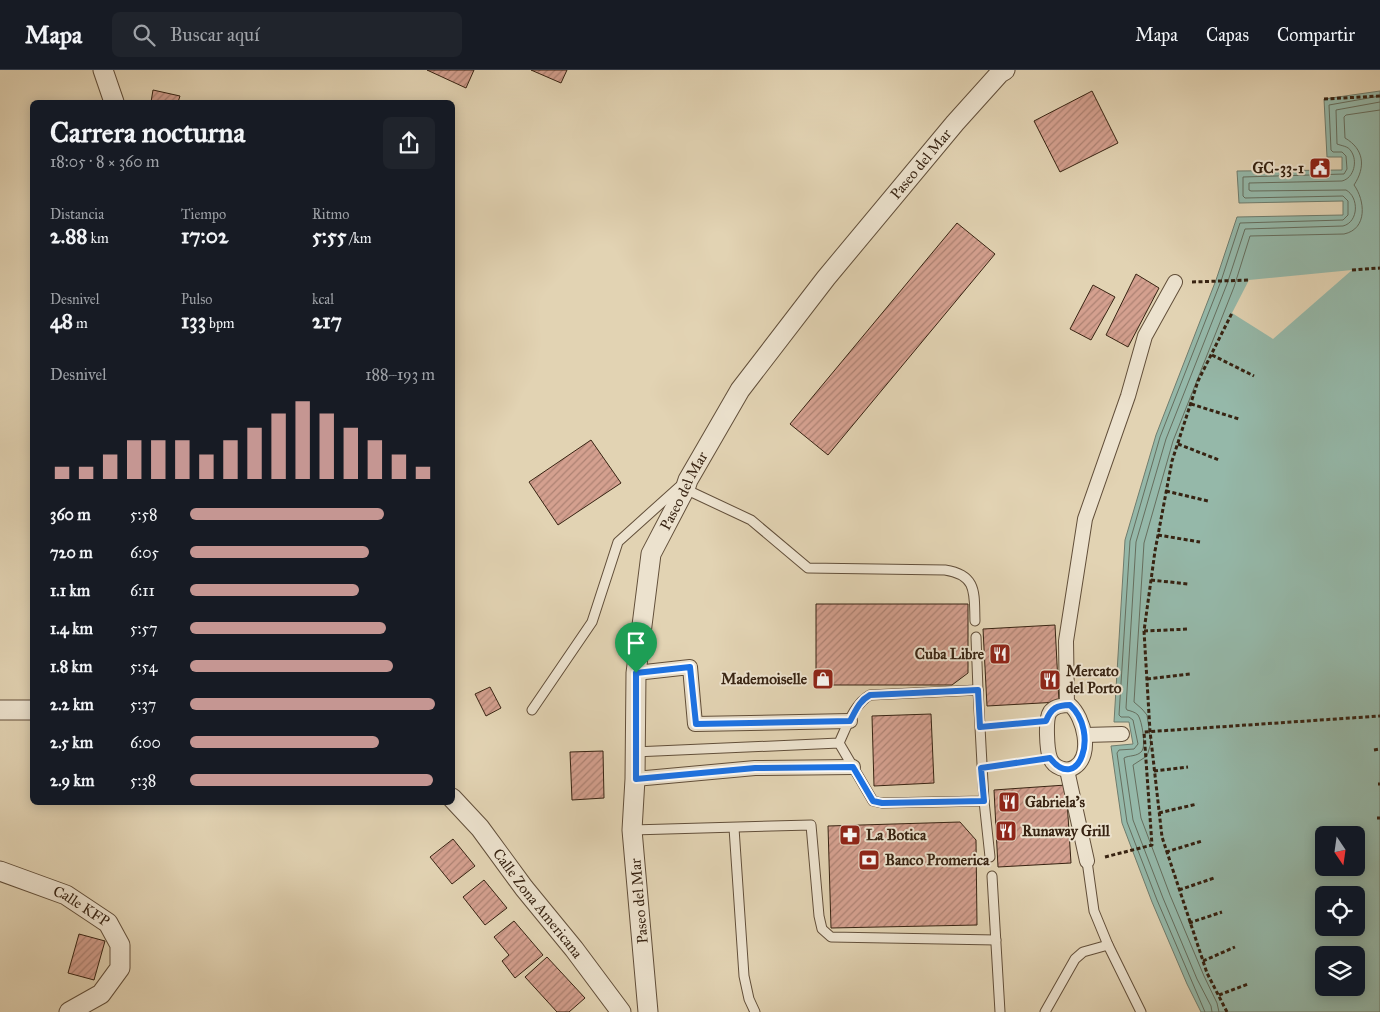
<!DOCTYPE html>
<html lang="es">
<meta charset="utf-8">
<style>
:root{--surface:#171b24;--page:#20242c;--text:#f1f3f6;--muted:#9ea1a6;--line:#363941;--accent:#c59692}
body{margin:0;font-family:"IM FELL Great Primer",serif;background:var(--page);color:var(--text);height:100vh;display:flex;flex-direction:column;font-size:19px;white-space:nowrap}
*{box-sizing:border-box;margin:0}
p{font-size:16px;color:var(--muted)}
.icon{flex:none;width:28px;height:28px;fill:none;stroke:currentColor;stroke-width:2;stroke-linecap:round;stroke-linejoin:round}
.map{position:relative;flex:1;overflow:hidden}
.side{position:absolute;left:30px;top:30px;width:425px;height:705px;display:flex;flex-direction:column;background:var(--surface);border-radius:8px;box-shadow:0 2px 12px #0003}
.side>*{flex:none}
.needle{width:32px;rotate:167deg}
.buttons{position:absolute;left:1315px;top:756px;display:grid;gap:10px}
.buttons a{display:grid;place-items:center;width:50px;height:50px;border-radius:8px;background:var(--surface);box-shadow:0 2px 12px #0003;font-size:25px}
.pin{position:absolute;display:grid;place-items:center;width:42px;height:42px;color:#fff;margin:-51px -21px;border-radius:50% 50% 50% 0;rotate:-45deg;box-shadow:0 0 5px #0007}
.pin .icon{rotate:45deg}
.round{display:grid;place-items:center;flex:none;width:52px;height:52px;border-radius:8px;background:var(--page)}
.overview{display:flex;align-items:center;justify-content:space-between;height:85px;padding:0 20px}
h1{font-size:28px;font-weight:700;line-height:38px}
.figures{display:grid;grid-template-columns:repeat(3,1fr);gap:8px;height:85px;padding:5px 20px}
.figures div{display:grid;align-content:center}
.figures b{font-size:21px;font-weight:700}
.figures small{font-size:14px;font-weight:400}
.figures p{font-size:14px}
.chart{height:140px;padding:10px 20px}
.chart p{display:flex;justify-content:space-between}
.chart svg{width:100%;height:90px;margin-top:5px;stroke:var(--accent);stroke-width:6}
ul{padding:0 20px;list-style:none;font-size:16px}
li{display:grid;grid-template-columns:80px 60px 1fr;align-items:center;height:38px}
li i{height:12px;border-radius:6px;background:var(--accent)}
header{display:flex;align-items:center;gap:30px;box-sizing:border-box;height:70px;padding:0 25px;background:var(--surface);border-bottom:1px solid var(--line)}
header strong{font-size:24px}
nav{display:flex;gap:28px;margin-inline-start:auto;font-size:18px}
.search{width:350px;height:45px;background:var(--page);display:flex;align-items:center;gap:12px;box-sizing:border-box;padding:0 18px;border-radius:8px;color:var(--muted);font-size:19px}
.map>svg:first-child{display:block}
</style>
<header>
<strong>Mapa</strong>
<div class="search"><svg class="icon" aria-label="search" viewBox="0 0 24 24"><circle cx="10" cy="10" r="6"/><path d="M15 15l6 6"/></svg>Buscar aquí</div>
<nav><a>Mapa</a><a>Capas</a><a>Compartir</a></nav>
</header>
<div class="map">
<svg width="1380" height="942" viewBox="0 0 1380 942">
<defs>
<pattern id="building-hatch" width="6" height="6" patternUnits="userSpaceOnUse" patternTransform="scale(1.25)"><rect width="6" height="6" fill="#d4a08f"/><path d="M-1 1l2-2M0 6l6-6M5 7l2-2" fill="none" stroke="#ad8273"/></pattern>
</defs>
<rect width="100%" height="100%" fill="#e2d3b3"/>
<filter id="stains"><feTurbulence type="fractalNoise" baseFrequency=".004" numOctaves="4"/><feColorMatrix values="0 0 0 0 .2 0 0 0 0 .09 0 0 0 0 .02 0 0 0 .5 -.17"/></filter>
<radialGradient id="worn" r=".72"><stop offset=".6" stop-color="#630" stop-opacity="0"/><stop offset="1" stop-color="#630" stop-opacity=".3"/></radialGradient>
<path fill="#95b8a9" stroke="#6f7c6d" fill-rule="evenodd" d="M1380 21V942H1201L1187 914 1152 832 1122 753 1111 676 1133 674 1129 652H1114L1125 470 1156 365 1216 210 1237 147 1343 145V131L1239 133 1237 101 1342 100V87H1327L1324 29ZM1324 765H1356V798H1324ZM1324 825H1356V858H1324ZM1324 885H1356V918H1324Z"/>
<polygon fill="#e2d3b3" points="1352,200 1273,269 1232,243 1249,210"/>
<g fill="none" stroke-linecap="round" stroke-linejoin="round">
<g stroke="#666e5e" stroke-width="1">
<polyline points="1205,942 1157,830 1127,752 1117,683 1119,680 1134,679 1138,674 1133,650 1129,647 1121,647 1119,645 1130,471 1160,367 1221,211 1240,153 1343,150 1348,145 1348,131 1343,126 1245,128 1243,126 1243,107 1344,104 1347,99 1346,86 1342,82 1333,82 1331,80 1329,35 1380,26"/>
<path d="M1212 942 1211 936 1197 909 1163 828 1133 750 1124 688C1129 685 1137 687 1142 681 1146 675 1142 651 1138 645 1135 642 1131 641 1127 640L1126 638 1136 472 1166 369 1227 214 1245 159 1343 156C1359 152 1359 127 1346 120L1251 121 1249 120V113L1342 111C1354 108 1358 91 1351 81 1348 76 1342 76 1337 74L1336 40 1380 32"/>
<path d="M1219 942 1217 933 1204 906 1170 825 1141 748 1133 695 1147 686 1151 673 1147 645 1142 639 1134 632 1144 473 1173 371 1234 217 1250 166 1344 164C1368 159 1365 130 1354 115 1366 97 1364 79 1345 68L1344 47 1346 45 1380 40"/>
</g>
</g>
<g fill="url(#building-hatch)" stroke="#372312">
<polygon points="427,0 474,0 466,18"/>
<polygon points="531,0 567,0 561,13"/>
<polygon points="153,20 180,26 178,32 151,32"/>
<polygon points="1092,21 1118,73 1060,102 1034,51"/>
<polygon points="957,153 995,184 828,385 790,354"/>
<polygon points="1136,204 1159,218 1128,277 1106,265"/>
<polygon points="1093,215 1115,227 1091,270 1070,259"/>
<polygon points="591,370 621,413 558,455 529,412"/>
<polygon points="816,534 968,534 968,603 952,615 816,615"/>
<polygon points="1055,555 1059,632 987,636 983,559"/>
<polygon points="490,617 501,638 486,646 475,624"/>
<polygon points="931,644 934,713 874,716 872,646"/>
<polygon points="603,681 604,728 572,730 570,682"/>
<polygon points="1066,715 1071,793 998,797 994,720"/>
<polygon points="960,752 976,770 977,855 831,858 828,756"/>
<polygon points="453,769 475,796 452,814 430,787"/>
<polygon points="484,810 507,838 485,855 463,827"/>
<polygon points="514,851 543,885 515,908 502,891 509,885 494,867"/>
<polygon points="79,864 105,871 94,910 68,903"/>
<polygon points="547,887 585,928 569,942 557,942 525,907"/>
</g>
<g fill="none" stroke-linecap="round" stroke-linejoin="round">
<g stroke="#624f3a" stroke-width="11">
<g id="service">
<path d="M685 419 751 450 808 498 945 500C978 505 974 524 975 551"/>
<polyline points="976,567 978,620"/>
<polyline points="532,640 592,552 618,472 679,417"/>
<path d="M634 682 839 673 873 731 882 733 984 731 978 620 870 625C854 634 847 656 839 673"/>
<polyline points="984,731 990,787"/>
<polyline points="734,758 744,906 749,929 755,942"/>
<polyline points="632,760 811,755 819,846 822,859 831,867 996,870"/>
<polyline points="1087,791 1094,841 1108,875"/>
<polyline points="992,806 1000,942"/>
<polyline points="1045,942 1075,889 1083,882 1108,875 1141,942"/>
</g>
</g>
<g stroke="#624f3a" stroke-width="16">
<g id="pedestrian">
<polyline points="636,603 690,597 695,654 850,651"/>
<polyline points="1067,635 1066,571 1085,449 1128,326 1145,266 1175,212"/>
<path d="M1070 635C1084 647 1093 685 1075 697 1066 703 1053 697 1050 688 1047 680 1045 649 1050 642 1054 636 1064 635 1070 635Z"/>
<polyline points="1085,665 1122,664"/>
<polyline points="1067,700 1087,791"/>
<polyline points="635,709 755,698 853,697"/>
</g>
</g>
<g stroke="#624f3a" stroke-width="21">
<g id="minor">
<polyline points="103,0 114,32"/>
<polyline points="0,640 32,640"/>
<path id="s1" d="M452 728 480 758 524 818 574 879 621 942"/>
<path id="s2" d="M0 801 66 825 108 853 120 875V898L101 924 69 942"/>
<path id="s3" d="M648 942 632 760 635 709 636 603 651 484 685 419 688 410 740 320 826 208 955 53 1000 3 1005 0"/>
</g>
</g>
<g stroke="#372312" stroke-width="3" stroke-dasharray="4 2.5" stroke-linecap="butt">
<polyline points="1324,29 1380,26"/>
<polyline points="1352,200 1380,198"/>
<polyline points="1192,212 1249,210"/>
<polyline points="1212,285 1254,306"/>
<polyline points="1191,334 1239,349"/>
<polyline points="1178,374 1219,390"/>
<polyline points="1166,421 1208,431"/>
<polyline points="1158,465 1200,472"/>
<polyline points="1151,510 1188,514"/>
<polyline points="1144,561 1189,559"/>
<polyline points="1147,609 1190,604"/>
<polyline points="995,656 1029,653"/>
<polyline points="1374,680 1380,679"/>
<polyline points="997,695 1032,691"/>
<polyline points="1154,701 1188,697"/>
<polyline points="1378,714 1380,714"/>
<polyline points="1159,743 1197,734"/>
<polyline points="1377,748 1380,748"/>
<polyline points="1166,782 1202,771"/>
<polyline points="1105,787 1152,775 1144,662 1380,646"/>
<polyline points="1179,820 1214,808"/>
<polyline points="1189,853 1222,842"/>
<polyline points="1203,891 1235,877"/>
<polyline points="1219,925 1248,914"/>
<polyline points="1227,942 1207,903 1162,767 1150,661 1144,561 1155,481 1172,391 1198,311 1232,243"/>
</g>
<use href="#service" stroke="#ece2ce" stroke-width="9"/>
<use href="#pedestrian" stroke="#ece2ce" stroke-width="14"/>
<use href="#minor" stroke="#ece2ce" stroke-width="19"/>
</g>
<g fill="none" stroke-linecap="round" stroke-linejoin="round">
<g stroke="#fff" stroke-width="10">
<path id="route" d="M690 597 696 654 850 651C856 640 859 631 870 625L978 620 980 657 1046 651C1051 638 1057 635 1070 635 1100 662 1079 725 1050 688L981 698 984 731 882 733 873 731 853 697 755 698 636 709V603Z"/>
</g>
<use href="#route" stroke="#1a73e8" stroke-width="6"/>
</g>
<defs>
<g id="civic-square" transform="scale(1.125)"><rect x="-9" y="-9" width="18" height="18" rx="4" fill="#8f2418" stroke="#ece2ce"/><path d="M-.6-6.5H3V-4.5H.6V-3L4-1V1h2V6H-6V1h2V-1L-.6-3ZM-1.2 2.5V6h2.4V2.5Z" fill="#fff"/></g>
<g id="restaurant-square" transform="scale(1.125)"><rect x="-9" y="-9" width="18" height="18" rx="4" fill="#8f2418" stroke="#ece2ce"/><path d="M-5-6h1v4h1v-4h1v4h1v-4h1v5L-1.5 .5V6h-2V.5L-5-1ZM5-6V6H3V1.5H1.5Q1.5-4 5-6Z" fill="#fff"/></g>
<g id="shop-square" transform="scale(1.125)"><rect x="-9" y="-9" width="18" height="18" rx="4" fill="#8f2418" stroke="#ece2ce"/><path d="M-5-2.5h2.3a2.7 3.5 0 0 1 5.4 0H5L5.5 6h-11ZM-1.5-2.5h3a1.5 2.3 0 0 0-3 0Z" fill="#fff"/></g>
<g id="pharmacy-square" transform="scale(1.125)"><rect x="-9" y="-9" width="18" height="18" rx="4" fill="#8f2418" stroke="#ece2ce"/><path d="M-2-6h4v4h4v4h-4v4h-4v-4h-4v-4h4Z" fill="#fff"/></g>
<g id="bank-square" transform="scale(1.125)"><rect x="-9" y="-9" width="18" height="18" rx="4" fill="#8f2418" stroke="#ece2ce"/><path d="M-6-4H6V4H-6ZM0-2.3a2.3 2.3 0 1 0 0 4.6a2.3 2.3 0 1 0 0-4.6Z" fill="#fff"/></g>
</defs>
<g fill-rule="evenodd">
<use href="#civic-square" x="1320" y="98"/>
<use href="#restaurant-square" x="1000" y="584"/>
<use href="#shop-square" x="823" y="609"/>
<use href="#restaurant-square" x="1050" y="610"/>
<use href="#restaurant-square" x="1009" y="732"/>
<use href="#restaurant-square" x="1006" y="761"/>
<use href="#pharmacy-square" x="850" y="765"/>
<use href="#bank-square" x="869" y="790"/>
</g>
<g text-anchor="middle" stroke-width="4" stroke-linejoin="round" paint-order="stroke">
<g font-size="15" fill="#372312" stroke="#ece2ce">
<text dy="5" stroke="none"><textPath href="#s3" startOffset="936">Paseo del Mar</textPath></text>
<text dy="5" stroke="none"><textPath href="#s3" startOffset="531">Paseo del Mar</textPath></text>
<text transform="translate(639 831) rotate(-95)" y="5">Paseo del Mar</text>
<text dy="5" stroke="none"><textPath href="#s1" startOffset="136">Calle Zona Americana</textPath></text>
<text dy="5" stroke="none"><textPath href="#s2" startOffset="89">Calle KFP</textPath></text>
</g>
<g font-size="15" font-weight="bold" fill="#372312" stroke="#ece2ce" text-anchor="start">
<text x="1304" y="103" text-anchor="end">GC-33-1</text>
<text x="984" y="589" text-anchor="end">Cuba Libre</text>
<text x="1066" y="606">Mercato<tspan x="1066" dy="17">del Porto</tspan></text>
<text x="807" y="614" text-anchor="end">Mademoiselle</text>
<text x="1025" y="737">Gabriela's</text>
<text x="1022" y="766">Runaway Grill</text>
<text x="866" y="770">La Botica</text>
<text x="885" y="795">Banco Promerica</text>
</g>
</g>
<rect width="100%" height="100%" filter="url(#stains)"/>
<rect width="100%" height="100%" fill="url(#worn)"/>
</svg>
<div class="buttons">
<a><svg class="needle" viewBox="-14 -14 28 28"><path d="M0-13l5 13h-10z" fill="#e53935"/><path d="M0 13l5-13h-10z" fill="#9ea1a6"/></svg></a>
<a><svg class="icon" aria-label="locate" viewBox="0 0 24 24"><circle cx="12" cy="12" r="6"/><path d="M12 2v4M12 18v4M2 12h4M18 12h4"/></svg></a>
<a><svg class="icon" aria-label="layers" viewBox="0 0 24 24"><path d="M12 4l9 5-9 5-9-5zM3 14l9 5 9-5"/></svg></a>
</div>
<div class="pin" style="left:636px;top:603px;background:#1e9e55"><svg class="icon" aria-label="arrive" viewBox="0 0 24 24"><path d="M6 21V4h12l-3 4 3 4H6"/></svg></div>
<section class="side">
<div class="overview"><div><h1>Carrera nocturna</h1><p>18:05 · 8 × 360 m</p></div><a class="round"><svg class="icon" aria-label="share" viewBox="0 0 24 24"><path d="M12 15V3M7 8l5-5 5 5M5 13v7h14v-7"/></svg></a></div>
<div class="figures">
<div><p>Distancia</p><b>2.88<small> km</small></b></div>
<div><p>Tiempo</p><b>17:02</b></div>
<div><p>Ritmo</p><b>5:55<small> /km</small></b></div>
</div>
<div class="figures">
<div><p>Desnivel</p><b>48<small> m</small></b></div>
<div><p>Pulso</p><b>133<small> bpm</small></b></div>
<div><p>kcal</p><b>217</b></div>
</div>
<div class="chart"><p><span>Desnivel</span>188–193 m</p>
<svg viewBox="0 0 160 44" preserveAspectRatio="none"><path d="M5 44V38M15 44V38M25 44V32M35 44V25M45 44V25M55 44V25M65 44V32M75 44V25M85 44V19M95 44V12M105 44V6M115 44V12M125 44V19M135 44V25M145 44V32M155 44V38"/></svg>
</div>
<ul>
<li><b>360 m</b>5:58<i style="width:79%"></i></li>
<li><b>720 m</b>6:05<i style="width:73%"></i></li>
<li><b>1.1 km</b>6:11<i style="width:69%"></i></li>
<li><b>1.4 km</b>5:57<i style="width:80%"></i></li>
<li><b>1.8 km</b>5:54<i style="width:83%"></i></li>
<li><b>2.2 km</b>5:37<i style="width:100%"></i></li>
<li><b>2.5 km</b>6:00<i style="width:77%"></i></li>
<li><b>2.9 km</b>5:38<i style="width:99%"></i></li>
</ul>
</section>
</div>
